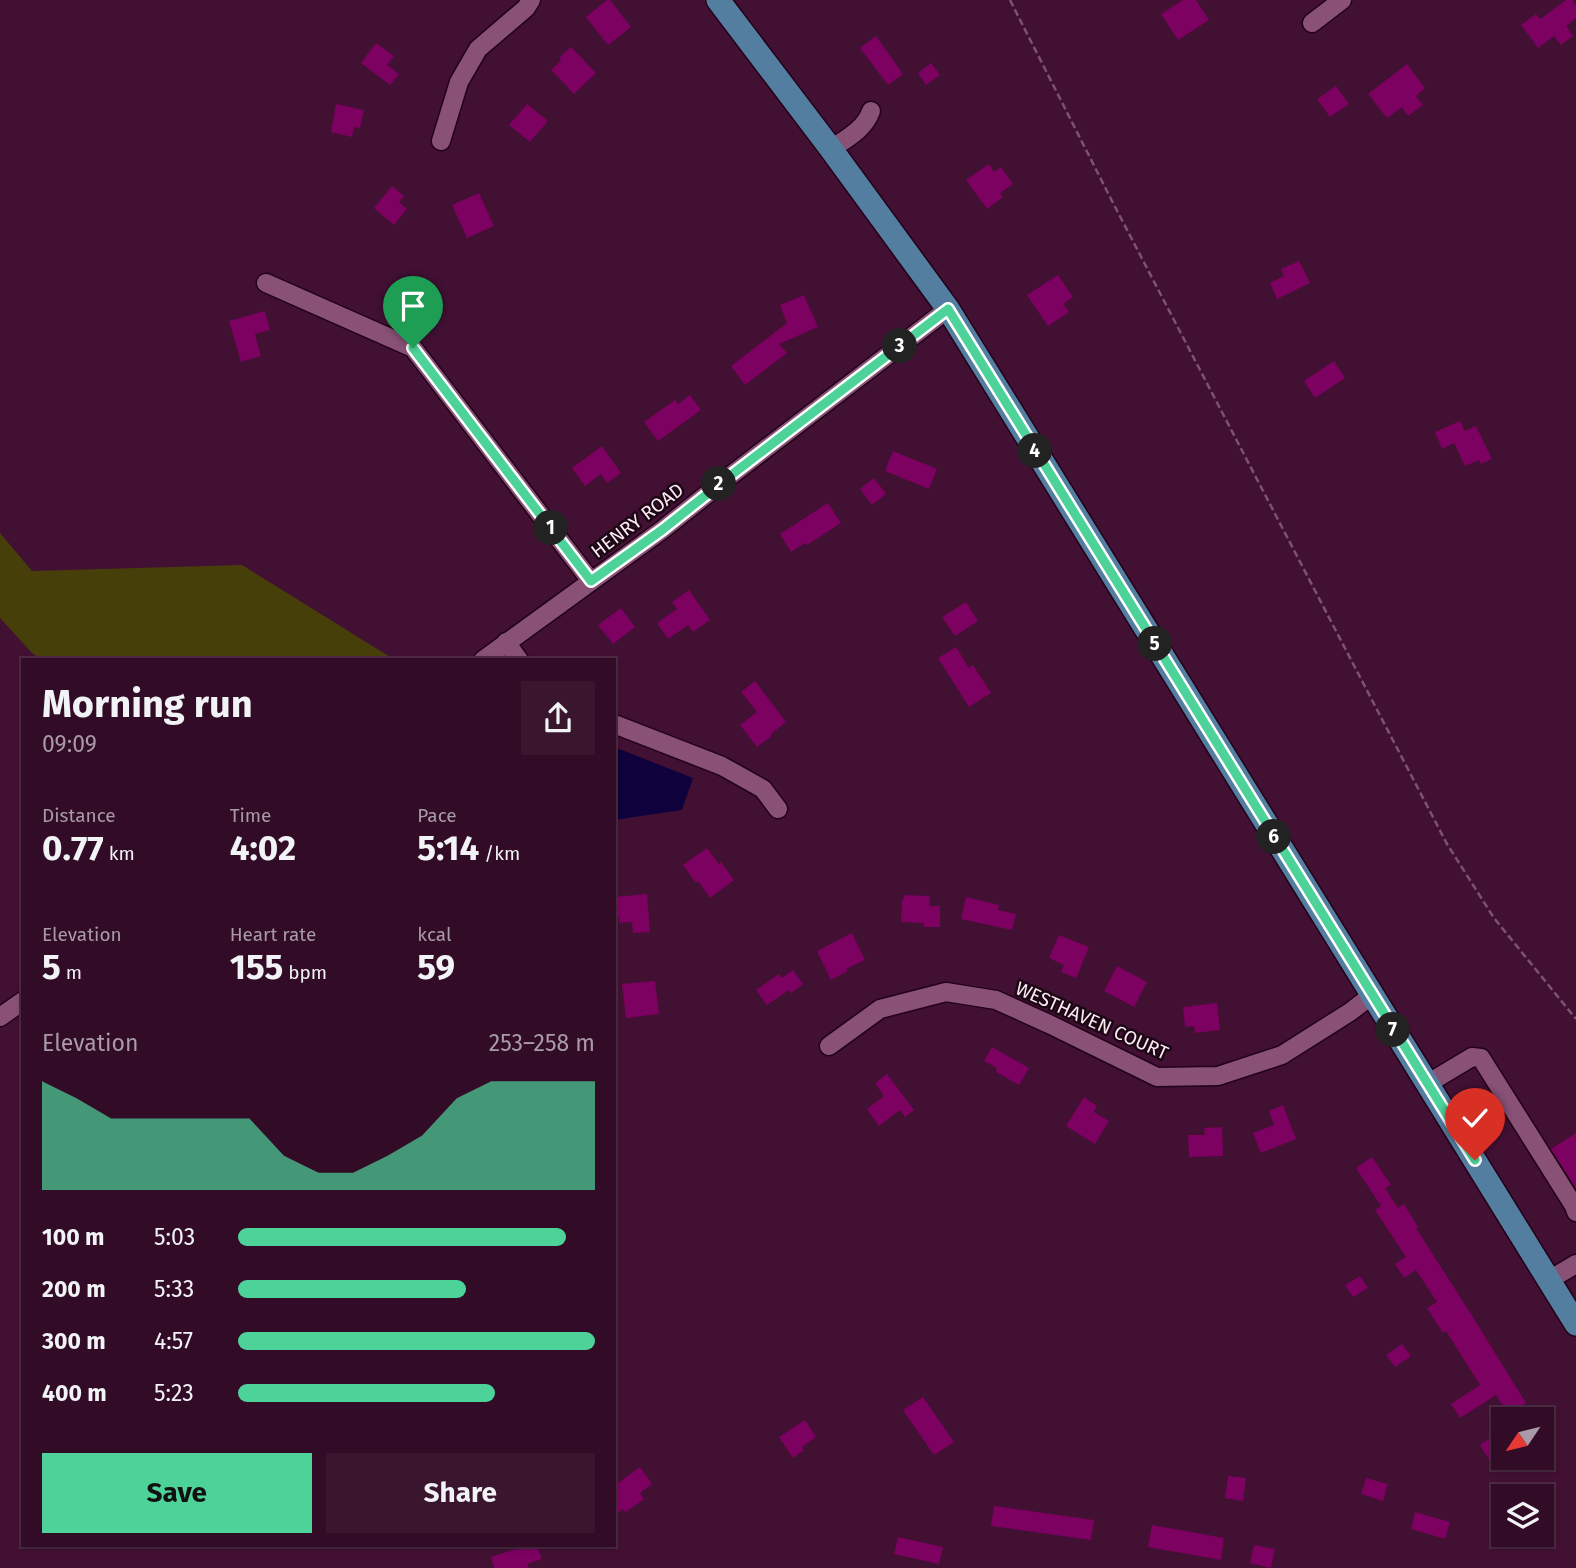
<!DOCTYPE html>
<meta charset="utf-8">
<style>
:root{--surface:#320c26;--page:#3a152e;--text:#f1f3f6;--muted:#a89ba7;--line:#4d2c43;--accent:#4dd39a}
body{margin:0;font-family:"Fira Sans",sans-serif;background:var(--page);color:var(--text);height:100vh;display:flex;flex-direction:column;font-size:26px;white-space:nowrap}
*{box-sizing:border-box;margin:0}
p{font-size:23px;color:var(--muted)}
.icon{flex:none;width:38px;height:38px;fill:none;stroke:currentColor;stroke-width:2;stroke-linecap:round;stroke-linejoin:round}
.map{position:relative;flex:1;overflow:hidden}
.sheet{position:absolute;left:21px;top:658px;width:595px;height:889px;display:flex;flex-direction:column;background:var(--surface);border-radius:0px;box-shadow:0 2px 5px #0004,0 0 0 2px var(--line)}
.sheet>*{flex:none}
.needle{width:46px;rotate:235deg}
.buttons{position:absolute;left:1491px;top:1407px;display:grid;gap:14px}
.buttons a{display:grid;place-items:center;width:63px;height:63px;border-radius:0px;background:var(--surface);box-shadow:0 2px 5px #0004,0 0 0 2px var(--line);font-size:35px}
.pin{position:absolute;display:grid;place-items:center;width:60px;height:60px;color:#fff;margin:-72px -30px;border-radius:50% 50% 50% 0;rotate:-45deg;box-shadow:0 0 7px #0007}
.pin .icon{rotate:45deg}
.km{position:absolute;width:35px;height:35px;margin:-18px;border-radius:50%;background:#222;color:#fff;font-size:19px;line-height:35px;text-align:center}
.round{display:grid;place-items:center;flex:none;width:74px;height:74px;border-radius:0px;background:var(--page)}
.overview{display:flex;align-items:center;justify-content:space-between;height:119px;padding:0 21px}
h1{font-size:38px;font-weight:700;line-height:52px}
.figures{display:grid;grid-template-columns:repeat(3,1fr);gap:10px;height:119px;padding:7px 21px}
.figures div{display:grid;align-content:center}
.figures b{font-size:35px;font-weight:700}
.figures small{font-size:19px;font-weight:400}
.figures p{font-size:19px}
.chart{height:196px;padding:14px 21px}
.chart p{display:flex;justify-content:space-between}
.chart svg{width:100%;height:126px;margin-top:7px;fill:var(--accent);opacity:.7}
.button{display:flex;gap:14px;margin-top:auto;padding:14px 21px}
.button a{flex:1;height:80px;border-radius:0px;background:var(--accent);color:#111;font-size:28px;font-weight:700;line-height:80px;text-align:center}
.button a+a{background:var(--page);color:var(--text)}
ul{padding:0 21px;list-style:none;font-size:23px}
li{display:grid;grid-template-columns:112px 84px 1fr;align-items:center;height:52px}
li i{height:18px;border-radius:9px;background:var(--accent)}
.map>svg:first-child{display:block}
</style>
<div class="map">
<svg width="1576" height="1568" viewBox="0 0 1576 1568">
<rect width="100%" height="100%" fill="#421033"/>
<polygon fill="#463f0a" points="0,533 32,571 242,565 395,660 41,660 32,653 0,618"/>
<polygon fill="#0f023c" points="614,747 693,778 682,810 614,820"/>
<g fill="#7c0160">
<polygon points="607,0 610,0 631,27 608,45 586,17"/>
<polygon points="1183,0 1196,0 1209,20 1178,40 1161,14"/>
<polygon points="1566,0 1572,0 1576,5 1576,18 1566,26 1573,36 1561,45 1554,36 1538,48 1521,25 1536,14 1540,19"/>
<polygon points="876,36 903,74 888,85 860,48"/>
<polygon points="376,43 394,56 387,65 399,74 390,85 361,63"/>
<polygon points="571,47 596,73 574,94 551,70 561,60 559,58"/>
<polygon points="931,63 940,75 926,85 918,73"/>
<polygon points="1407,64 1425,88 1416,96 1423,105 1408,116 1402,107 1387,118 1368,94"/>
<polygon points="1336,86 1349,104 1330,117 1317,99"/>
<polygon points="336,104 364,110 360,128 354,127 352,137 331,132"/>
<polygon points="527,104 548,121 530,142 509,125"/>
<polygon points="989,164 994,172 1001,167 1013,184 1000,193 1003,197 987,209 966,180"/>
<polygon points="392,186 404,196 399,202 407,209 394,225 374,208"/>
<polygon points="479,193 494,226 467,238 452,205"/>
<polygon points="1299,261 1310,283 1277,299 1270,283 1284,276 1281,269"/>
<polygon points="1058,275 1073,297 1063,304 1069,312 1048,326 1027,295"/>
<polygon points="804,295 818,327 779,344 787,353 745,385 731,366 787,323 780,305"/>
<polygon points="265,311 270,330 255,334 261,356 241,362 229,321"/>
<polygon points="1334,361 1345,378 1315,398 1304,381"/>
<polygon points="690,395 701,410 658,441 644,422 675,400 678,404"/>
<polygon points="1460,421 1465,431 1476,426 1492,459 1481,464 1479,460 1465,466 1454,443 1442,449 1435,432"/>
<polygon points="602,446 621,473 607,483 601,474 585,486 572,468"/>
<polygon points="893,451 937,469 929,489 885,471"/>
<polygon points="874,478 886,494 872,505 860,489"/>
<polygon points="828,503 841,523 807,545 805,543 791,552 780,534"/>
<polygon points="689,590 710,620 693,632 688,625 668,639 657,623 677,609 672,602"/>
<polygon points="966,602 978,621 955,636 942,617"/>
<polygon points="621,608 635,627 613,644 598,625"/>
<polygon points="956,647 969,668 973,665 991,693 969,707 938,658"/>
<polygon points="755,681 786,722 771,734 772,736 757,747 740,725 757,712 741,692"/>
<polygon points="707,848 719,864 721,862 734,880 710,898 698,881 696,883 683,865"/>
<polygon points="647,894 650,932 633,933 632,922 619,923 619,917 614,918 614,897"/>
<polygon points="904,895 930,896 929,906 940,906 940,927 924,927 924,923 901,922 902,899 904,900"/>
<polygon points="966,897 999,905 998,910 1016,914 1012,930 961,919"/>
<polygon points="852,933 865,960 846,969 848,971 831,980 817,951"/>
<polygon points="1059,935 1089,947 1076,978 1061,972 1064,965 1049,958"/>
<polygon points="1117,966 1147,982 1134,1007 1104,991"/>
<polygon points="793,970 803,984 791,993 789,990 767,1005 756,990 779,974 782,978"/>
<polygon points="655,981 659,1014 626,1018 622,984"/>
<polygon points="1217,1003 1220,1030 1195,1033 1194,1026 1185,1027 1183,1007"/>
<polygon points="992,1047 1029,1068 1019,1085 996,1072 997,1068 984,1061"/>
<polygon points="887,1074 914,1110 905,1117 900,1110 879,1126 867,1109 884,1096 875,1083"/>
<polygon points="1084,1097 1097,1106 1094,1112 1109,1121 1095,1144 1066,1126"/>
<polygon points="1283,1105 1296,1139 1261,1153 1253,1133 1274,1125 1269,1111"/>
<polygon points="1222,1127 1223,1156 1189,1157 1188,1135 1205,1135 1204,1128"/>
<polygon points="1576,1133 1576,1188 1551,1149"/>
<polygon points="1372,1157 1391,1185 1385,1188 1398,1208 1404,1204 1418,1227 1416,1228 1471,1314 1526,1403 1508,1414 1496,1395 1460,1418 1451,1404 1480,1385 1446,1331 1443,1333 1427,1308 1437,1302 1416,1270 1404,1278 1395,1264 1406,1257 1375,1210 1381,1206 1356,1168"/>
<polygon points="1360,1276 1368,1288 1353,1297 1345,1285"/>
<polygon points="1402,1344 1411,1356 1395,1367 1386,1355"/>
<polygon points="923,1397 954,1442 934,1455 903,1410"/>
<polygon points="805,1420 816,1437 802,1447 804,1450 793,1458 779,1437"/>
<polygon points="1496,1434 1503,1446 1503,1452 1490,1461 1480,1445"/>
<polygon points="640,1467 652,1484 640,1493 644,1499 626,1512 623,1509 614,1516 614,1486"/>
<polygon points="1228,1476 1246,1478 1243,1501 1225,1498"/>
<polygon points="1366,1478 1388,1484 1383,1501 1361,1494"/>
<polygon points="994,1506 1094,1520 1091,1540 991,1526"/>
<polygon points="1415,1512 1450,1522 1445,1539 1411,1529"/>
<polygon points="1152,1525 1224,1538 1221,1560 1148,1547"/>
<polygon points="898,1537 943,1547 939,1564 894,1554"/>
<polygon points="528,1545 537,1545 542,1559 527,1564 529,1568 494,1568 491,1557"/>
<polygon points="1254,1545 1275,1549 1271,1568 1250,1563"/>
</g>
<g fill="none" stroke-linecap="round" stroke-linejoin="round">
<g stroke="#220119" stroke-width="21">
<g id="minor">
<polyline points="1312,23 1342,0"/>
<polyline points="441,141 459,82 478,49 526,8 531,0"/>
<path d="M831 149C846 139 865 129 871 111"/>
<polyline points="266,283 413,348 591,581"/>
<polyline points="506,642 519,660"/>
<polyline points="483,660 662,530 730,476 948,309"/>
<polyline points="614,724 722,766 763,789 778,809"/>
<polyline points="0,1017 23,1001"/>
<polyline points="829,1046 880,1009 946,992 996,1000 1049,1024 1157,1077 1218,1076 1282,1055 1350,1012 1372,995"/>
<polyline points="1427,1084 1472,1057 1481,1058 1574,1206 1576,1212"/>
<polyline points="1549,1280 1576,1264"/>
</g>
</g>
<g stroke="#220119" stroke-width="26">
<polyline id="major" points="718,0 831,149 948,309 1576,1324"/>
</g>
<polyline stroke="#7c536f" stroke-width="2.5" stroke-dasharray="7 3.5" stroke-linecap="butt" points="1010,0 1112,201 1447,844 1494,918 1576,1019"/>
<use href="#minor" stroke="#885175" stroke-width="18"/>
<use href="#major" stroke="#537ea0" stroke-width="23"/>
</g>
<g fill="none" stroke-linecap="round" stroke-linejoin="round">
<g stroke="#fff" stroke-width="14">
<polyline id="route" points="413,348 591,581 662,530 730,476 948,309 1475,1160"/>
</g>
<use href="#route" stroke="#4dd39a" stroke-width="9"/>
</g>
<g text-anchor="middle" stroke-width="5" stroke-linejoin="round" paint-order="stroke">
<g font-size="19" fill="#fde9f4" stroke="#1c0715">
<text transform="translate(637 520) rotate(-37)" y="7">HENRY ROAD</text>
<text transform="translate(1092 1020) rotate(24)" y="7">WESTHAVEN COURT</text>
</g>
</g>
</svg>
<div class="buttons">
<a><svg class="needle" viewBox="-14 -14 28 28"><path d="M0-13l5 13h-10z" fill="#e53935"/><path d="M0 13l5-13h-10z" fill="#a89ba7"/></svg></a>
<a><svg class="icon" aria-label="layers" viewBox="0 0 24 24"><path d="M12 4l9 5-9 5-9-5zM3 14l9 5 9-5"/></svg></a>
</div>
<div class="pin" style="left:413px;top:348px;background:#1e9e55"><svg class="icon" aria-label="arrive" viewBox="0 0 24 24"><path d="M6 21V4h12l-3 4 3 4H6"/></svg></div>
<div class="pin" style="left:1475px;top:1160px;background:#d93025"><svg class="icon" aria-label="check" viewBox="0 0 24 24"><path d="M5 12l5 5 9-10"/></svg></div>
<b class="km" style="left:551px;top:528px">1</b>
<b class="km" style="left:719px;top:484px">2</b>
<b class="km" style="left:900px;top:346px">3</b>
<b class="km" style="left:1035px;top:451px">4</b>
<b class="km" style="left:1155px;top:644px">5</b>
<b class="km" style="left:1274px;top:837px">6</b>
<b class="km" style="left:1393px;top:1030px">7</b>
<section class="sheet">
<div class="overview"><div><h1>Morning run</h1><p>09:09</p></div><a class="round"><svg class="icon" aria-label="share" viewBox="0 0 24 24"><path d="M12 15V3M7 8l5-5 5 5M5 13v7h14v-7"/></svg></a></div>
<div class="figures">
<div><p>Distance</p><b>0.77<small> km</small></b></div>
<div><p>Time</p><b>4:02</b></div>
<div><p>Pace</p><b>5:14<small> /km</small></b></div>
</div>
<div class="figures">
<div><p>Elevation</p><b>5<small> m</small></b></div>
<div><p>Heart rate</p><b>155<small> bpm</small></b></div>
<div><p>kcal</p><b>59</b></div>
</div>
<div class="chart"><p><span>Elevation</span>253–258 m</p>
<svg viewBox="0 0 160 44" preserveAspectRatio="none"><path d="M0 44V6L10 12L20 19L30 19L40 19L50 19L60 19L70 32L80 38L90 38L100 32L110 25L120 12L130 6L140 6L150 6L160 6V44z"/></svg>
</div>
<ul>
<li><b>100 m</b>5:03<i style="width:92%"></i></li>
<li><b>200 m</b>5:33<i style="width:64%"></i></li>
<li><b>300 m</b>4:57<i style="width:100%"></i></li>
<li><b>400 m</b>5:23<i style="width:72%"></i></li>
</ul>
<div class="button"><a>Save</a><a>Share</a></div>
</section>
</div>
